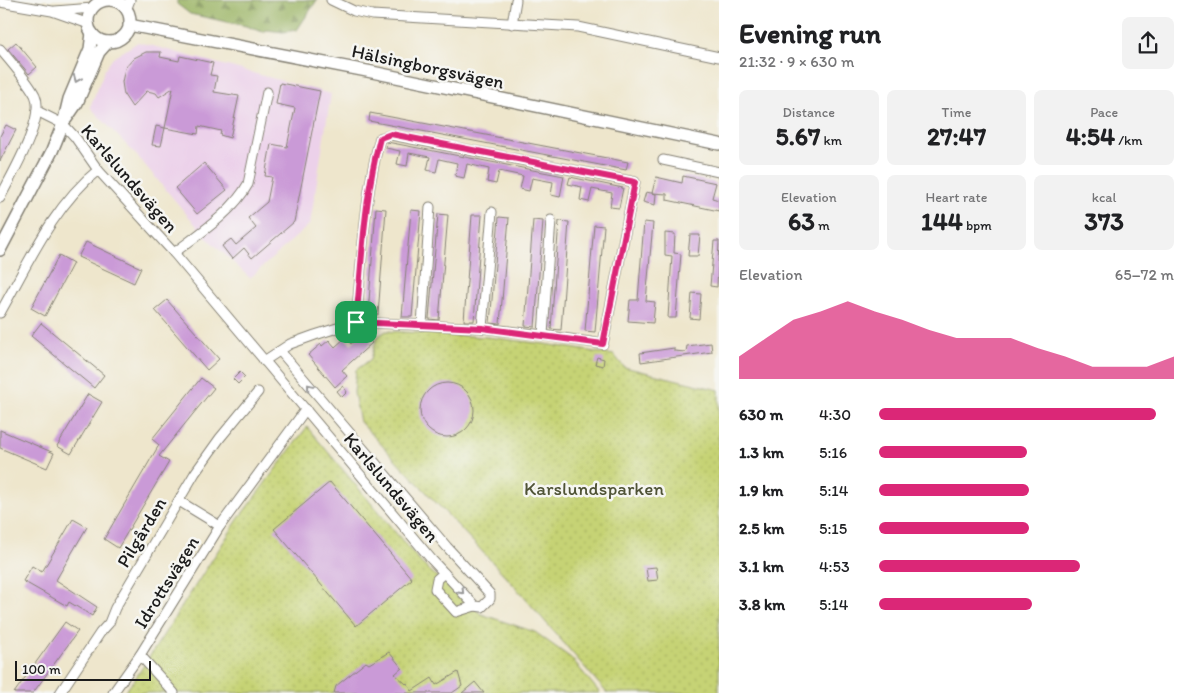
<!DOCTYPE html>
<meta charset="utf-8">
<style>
:root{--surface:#fff;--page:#f2f2f2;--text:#202124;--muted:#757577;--accent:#db2777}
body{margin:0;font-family:Itim,sans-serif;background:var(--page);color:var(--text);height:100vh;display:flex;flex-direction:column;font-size:19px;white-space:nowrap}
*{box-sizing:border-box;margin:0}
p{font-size:16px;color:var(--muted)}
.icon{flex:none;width:28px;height:28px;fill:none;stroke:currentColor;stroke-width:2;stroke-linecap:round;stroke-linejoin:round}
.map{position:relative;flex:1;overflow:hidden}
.details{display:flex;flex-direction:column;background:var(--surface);width:475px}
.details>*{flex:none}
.scale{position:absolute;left:15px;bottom:12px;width:136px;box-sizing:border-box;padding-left:5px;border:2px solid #1c1c1c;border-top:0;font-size:14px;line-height:18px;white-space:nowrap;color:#1c1c1c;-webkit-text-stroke:4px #f6f6f2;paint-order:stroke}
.pin{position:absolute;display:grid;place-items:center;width:42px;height:42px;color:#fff;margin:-21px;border-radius:10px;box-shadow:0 2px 8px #0006}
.round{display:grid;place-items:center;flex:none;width:52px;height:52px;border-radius:8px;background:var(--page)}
.head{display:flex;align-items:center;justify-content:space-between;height:85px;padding:0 20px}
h1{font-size:28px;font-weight:700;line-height:38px}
.figures{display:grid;grid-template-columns:repeat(3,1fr);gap:8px;height:85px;padding:5px 20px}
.figures div{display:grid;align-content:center;border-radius:8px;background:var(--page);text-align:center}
.figures b{font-size:25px;font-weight:700}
.figures small{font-size:14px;font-weight:400}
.figures p{font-size:14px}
.chart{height:140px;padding:10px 20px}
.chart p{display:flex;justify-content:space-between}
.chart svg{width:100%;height:90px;margin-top:5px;fill:var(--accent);opacity:.7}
ul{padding:0 20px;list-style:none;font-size:16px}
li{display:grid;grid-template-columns:80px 60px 1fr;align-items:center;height:38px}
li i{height:12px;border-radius:6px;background:var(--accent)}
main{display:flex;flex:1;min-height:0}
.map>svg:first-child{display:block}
</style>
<main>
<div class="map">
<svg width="719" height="693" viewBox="0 0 719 693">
<defs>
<pattern id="forest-firs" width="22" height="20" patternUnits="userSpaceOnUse" patternTransform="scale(1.25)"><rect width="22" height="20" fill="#9cb566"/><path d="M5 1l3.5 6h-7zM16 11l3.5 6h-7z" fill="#7e9253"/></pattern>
<pattern id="park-dots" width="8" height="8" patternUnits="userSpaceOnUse" patternTransform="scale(1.25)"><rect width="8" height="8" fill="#c6d374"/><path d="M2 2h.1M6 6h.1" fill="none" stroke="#aab564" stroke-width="1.8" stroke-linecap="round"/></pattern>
</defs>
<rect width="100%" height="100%" fill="#f6f6f2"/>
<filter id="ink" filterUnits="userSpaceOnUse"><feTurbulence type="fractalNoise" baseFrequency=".02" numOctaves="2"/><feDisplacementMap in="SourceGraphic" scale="10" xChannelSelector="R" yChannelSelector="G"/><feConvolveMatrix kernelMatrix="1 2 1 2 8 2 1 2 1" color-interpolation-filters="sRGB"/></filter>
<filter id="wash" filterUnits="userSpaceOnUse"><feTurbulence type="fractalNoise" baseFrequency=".0096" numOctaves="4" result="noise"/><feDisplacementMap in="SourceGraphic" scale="20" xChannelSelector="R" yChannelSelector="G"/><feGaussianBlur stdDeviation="1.12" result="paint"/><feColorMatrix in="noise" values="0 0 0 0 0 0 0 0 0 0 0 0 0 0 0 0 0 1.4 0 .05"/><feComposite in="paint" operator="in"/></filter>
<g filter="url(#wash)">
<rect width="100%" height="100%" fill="#eee6cc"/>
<polygon fill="#ecd1ea" points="138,42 331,94 310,224 250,278 206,237 139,158 90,107 105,69 113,58"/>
<polygon fill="url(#forest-firs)" stroke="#5c6841" points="177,0 317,0 297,30 283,32 267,30 263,32 246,26 190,14 177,4"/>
<g fill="url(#park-dots)" stroke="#717848">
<polygon points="386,331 487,337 545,344 614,355 624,367 719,390 719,693 607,693 510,581 360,422 354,393 356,370 371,359 377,337"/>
<polygon points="307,427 422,564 481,614 535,632 571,658 600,693 124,693 137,676 239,518"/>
</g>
<g id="blocks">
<g fill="#ca9ad7">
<polygon points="16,42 37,67 29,74 8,49"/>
<polygon points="146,52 161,52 160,57 179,61 180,56 213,63 210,75 217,76 214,92 239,96 230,138 220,135 221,131 199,126 198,134 165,128 173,88 159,97 156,93 147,91 132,107 124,95 122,82 125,68 134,58"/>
<polygon points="280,83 320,91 294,222 252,258 244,248 232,259 222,246 231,239 236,245 256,228 248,218 267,202 272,177 265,176 271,144 287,147 295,108 276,104"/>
<polygon points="370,113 628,162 626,170 369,121"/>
<polygon points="6,125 16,130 0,161 0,136"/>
<polygon points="156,126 165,128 161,146 152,145"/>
<polygon points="387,142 564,176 560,197 551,195 553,182 532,178 529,191 520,189 523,176 499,171 496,184 487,182 489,169 467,164 464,178 455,176 457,163 439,159 436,172 427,170 430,157 409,153 407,166 397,164 400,151 386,148"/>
<polygon points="204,163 227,190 197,214 175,188"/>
<polygon points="683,176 716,183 712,198 719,200 719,211 667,200 667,194 652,193 656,177 682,183"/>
<polygon points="570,177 623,188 619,208 610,207 612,193 592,189 589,202 580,200 582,187 568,184"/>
<polygon points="646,192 656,194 655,205 643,202"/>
<polygon points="376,208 386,209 378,315 368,314"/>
<polygon points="411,210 421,211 412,317 402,317"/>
<polygon points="438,214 448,215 439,320 429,319"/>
<polygon points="472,215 482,215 474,321 464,321"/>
<polygon points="499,217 509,218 500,324 490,323"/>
<polygon points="533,220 543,221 535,327 525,326"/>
<polygon points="559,221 569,222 561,330 551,329"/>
<polygon points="644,222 653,223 646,301 655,302 653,323 628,321 630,300 638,300"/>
<polygon points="594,225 604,226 595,332 585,331"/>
<polygon points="665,233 675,234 674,253 681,254 676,318 668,318 672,256 665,255"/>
<polygon points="690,235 700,235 698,256 688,256"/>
<polygon points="714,241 719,241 717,287 710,286"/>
<polygon points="86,242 141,268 134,283 78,257"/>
<polygon points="59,255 73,263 45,316 31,308"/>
<polygon points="692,293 701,294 699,319 690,318"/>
<polygon points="167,300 219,359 207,370 155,310"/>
<polygon points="41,323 104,375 94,388 31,336"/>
<polygon points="364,333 372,343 342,370 347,376 335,387 308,355 321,344 322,346 329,340 335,347 345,338 351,344"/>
<polygon points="711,343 712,352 641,362 640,353 674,348 674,351 686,352 687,346"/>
<polygon points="597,357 604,359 603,366 595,364"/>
<polygon points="240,372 245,377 238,384 233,379"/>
<polygon points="201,378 214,388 159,456 169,462 118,548 104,539 159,445 152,439"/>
<circle cx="447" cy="410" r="27"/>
<polygon points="343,386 347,392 342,397 337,391"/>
<polygon points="88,394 102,402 71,454 57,446"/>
<polygon points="0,430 54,453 47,468 0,448"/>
<polygon points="330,482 412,579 356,626 274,529"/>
<polygon points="73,519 87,527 56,580 97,607 92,616 69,602 67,606 23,581 32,566 42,572"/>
<polygon points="656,567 658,580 648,581 646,568"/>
<polygon points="65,622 78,631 33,693 14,693"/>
<polygon points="389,652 402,668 395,674 406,684 407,683 412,691 432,678 436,685 458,672 462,686 452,693 334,693 336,686 366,662 369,664"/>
<polygon points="475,682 484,693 462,693"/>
</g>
</g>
</g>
<g filter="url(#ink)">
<use href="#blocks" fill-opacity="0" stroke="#858174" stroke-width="1"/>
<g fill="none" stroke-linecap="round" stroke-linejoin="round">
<g stroke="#858174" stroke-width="11">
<g id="minor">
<polyline points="331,0 354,11 372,15 578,27 719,57"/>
<polyline points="112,1 112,0"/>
<polyline points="0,2 52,11 89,24"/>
<polyline points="126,10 130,0"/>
<polyline points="55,11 93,8"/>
<polyline points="512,24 516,0"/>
<path d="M0 49C11 62 27 80 35 95 46 118 11 176 0 198"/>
<polyline points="37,111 63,124 75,137 98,170 174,253 432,560 475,606 482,607 490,599 490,594 447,547 280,351"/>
<polyline points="663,160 719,172"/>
<path d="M174 253C200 233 232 213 248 184L267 92"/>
<path d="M0 313C28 264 53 206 98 170"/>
<polyline points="422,325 430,207"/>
<polyline points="482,328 492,212"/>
<polyline points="543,335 551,220"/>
<path d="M264 361 290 344 315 335 356 322 482 328 543 335 603 344 635 182 391 135 380 138C364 197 362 262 356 322"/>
<polyline points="179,501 220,526"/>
<polyline points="444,573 437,579 435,589 456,612 475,606"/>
<polyline points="140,655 174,693"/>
<polyline points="60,693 100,633 109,623 115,608 195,473 220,438 258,392"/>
<polyline points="113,693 140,655 220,526 306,409"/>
</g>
</g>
<g stroke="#858174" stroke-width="14">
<g id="major">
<circle cx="109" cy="21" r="21"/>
<polyline points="129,25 372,72 719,144"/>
<polyline points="66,119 77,103 99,52 108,42"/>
<polyline points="0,250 52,151 63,124 69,99 90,49 92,33"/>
</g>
</g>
<use href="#minor" stroke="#fff" stroke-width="9"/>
<use href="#major" stroke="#fff" stroke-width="11"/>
</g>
<defs><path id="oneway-chevron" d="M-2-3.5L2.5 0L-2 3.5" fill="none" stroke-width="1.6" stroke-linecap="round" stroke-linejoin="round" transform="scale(1.25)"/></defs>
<g stroke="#999">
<use href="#oneway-chevron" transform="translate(77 79) rotate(113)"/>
<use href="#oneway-chevron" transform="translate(310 387) rotate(-130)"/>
<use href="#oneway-chevron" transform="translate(461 591) rotate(47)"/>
</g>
</g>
<g fill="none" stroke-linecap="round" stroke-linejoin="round" filter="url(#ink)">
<g stroke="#fff" stroke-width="10">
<path id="route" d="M391 134 635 182 603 344 482 328 356 322C362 262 364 197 380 138Z"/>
</g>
<use href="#route" stroke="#db2777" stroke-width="6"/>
</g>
<g text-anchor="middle" stroke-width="5" stroke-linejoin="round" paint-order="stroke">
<g font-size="19" fill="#1c1c1c" stroke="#f6f6f2">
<text transform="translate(428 66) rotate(12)" y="7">Hälsingborgsvägen</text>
<text transform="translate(130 178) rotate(49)" y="7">Karlslundsvägen</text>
<text transform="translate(392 487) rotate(50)" y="7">Karlslundsvägen</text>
<text transform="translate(141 532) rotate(-59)" y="7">Pilgården</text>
<text transform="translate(166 582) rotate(-58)" y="7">Idrottsvägen</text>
</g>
<g font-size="19" fill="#4f5336" stroke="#f6f6f2">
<text x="594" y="495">Karslundsparken</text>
</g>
</g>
</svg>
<div class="scale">100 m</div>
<div class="pin" style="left:356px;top:322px;background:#1e9e55"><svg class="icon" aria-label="arrive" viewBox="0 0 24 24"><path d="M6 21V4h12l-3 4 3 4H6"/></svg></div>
</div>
<section class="details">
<div class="head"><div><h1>Evening run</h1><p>21:32 · 9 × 630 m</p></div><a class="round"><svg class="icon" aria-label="share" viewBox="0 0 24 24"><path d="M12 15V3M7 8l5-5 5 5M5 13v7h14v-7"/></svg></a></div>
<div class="figures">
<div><p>Distance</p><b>5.67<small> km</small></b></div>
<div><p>Time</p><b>27:47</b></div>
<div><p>Pace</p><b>4:54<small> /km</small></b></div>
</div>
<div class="figures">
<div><p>Elevation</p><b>63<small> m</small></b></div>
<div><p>Heart rate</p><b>144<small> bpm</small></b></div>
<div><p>kcal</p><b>373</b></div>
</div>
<div class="chart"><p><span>Elevation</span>65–72 m</p>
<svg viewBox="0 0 160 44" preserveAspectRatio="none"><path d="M0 44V33L10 24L20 15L30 11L40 6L50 11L60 15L70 20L80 24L90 24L100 24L110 29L120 33L130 38L140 38L150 38L160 33V44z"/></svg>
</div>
<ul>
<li><b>630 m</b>4:30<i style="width:94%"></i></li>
<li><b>1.3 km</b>5:16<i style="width:50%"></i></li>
<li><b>1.9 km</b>5:14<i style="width:51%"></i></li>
<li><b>2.5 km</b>5:15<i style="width:51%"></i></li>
<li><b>3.1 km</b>4:53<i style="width:68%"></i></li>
<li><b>3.8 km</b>5:14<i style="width:52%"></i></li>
</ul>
</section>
</main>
